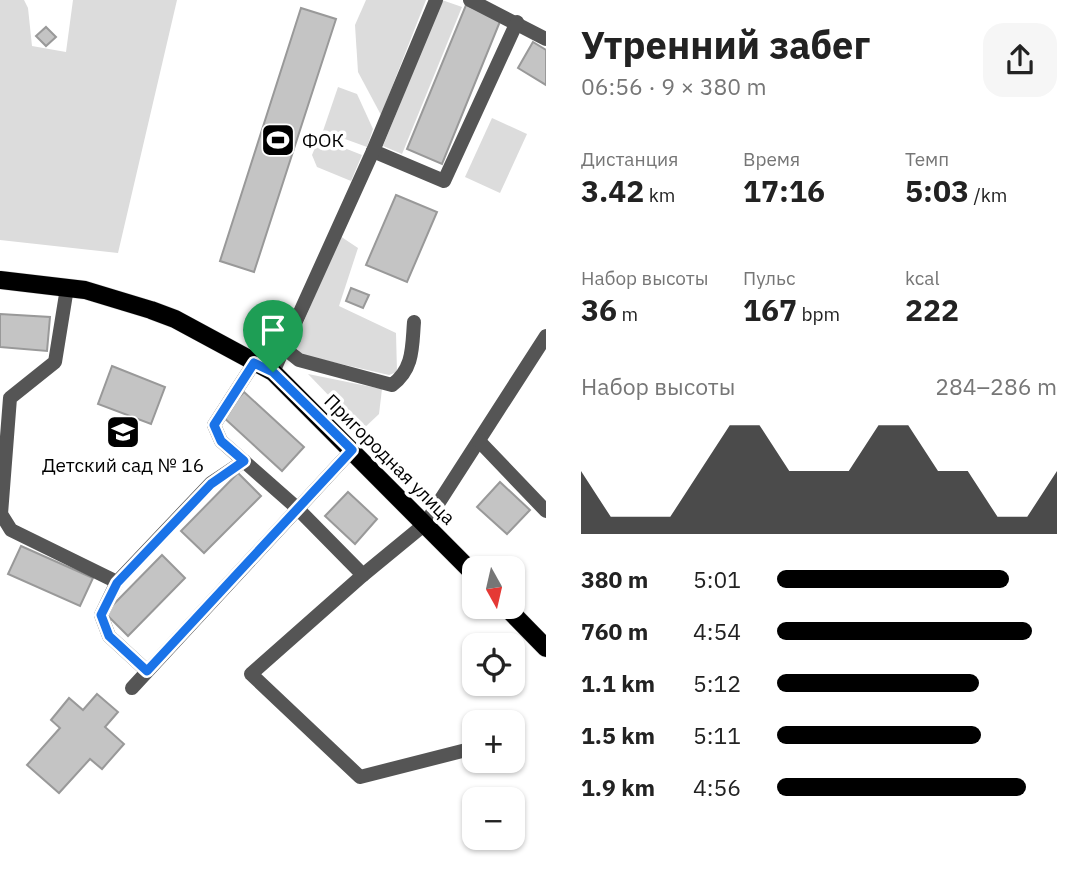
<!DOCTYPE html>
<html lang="ru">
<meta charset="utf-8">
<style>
:root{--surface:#fff;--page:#f6f6f6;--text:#222;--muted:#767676;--accent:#000}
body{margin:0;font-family:"IBM Plex Sans",sans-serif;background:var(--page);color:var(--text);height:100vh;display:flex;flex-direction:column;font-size:26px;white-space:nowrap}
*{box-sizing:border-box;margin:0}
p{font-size:23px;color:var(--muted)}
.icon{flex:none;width:38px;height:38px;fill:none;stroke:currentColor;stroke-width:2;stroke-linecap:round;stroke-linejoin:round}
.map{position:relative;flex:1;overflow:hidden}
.side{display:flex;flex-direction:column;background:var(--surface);width:546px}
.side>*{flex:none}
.needle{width:46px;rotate:172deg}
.tools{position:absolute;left:462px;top:556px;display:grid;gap:14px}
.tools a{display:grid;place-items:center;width:63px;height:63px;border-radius:14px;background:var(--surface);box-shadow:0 2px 5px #0004;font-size:35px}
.pin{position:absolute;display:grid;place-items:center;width:60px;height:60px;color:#fff;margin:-72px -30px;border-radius:50% 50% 50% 0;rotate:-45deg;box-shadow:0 0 7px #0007}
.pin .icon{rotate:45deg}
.round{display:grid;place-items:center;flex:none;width:74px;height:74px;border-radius:21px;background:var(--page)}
.headline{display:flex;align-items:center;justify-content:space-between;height:119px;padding:0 35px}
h1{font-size:38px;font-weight:800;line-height:52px}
.stats{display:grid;grid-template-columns:repeat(3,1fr);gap:10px;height:119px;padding:7px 35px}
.stats div{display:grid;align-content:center}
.stats b{font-size:30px;font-weight:800}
.stats small{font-size:19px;font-weight:400}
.stats p{font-size:19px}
.chart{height:196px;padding:14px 35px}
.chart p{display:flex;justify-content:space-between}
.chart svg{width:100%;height:126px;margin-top:7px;fill:var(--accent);opacity:.7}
ul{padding:0 35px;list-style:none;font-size:23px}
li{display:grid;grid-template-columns:112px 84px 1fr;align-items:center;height:52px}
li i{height:18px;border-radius:9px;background:var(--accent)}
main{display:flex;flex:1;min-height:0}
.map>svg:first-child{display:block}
</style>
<main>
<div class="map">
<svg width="546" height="873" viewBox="0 0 546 873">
<rect width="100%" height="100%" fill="#fff"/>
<g fill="#dcdcdc">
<polygon points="0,0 24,0 28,8 32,46 66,52 73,0 177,0 118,253 0,240"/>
<polygon points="366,0 426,0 381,115 358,72 355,25"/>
<polygon points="442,0 462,7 402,154 383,146"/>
<polygon points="338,87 357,94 373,129 367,147 323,131"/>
<polygon points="492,118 527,134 500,193 465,177"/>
<polygon points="319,138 362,155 351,181 317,167 312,155"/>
<polygon points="340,236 358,248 339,306 396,333 397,372 389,375 302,355 294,345"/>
<polygon points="308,374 382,389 379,414 362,430"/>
</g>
<g fill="#c4c4c4" stroke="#999" stroke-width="2">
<polygon points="466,5 501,19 442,164 407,149"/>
<polygon points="301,8 336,19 254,272 220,261"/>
<polygon points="46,27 56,37 46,46 36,36"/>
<polygon points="533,42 546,50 546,85 518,68"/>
<polygon points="396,195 437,212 407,282 366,265"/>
<polygon points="351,288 369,295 363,308 346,301"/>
<polygon points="0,314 50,317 47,351 0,347"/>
<polygon points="112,366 165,387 151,424 98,404"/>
<polygon points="244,392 304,447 282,471 222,416"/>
<polygon points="238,473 261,496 204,553 181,531"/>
<polygon points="500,482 530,510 507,534 477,507"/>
<polygon points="348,492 377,519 355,544 325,516"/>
<polygon points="21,546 93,578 80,606 8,574"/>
<polygon points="162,555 185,578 128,636 105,613"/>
<polygon points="97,694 118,712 105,727 124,744 102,769 90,759 59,793 27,765 60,728 51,720 69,698 83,710"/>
</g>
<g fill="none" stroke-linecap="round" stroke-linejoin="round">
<g stroke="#dbdbdb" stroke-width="19">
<g id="major">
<polyline points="0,280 85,290 151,310 175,319 273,372 474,574"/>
<polyline points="506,607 546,648"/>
</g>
</g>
<g stroke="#555" stroke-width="14">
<polyline points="470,0 546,39"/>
<polyline points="373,151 444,181 517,22"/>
<polyline points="67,288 55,362 10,398 1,514 11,530 117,582 211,483 244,461"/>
<path d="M284 348 299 360 392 385C414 369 412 346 414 322"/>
<polyline points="254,363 214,425 221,441 297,508 363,575 425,524 546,336"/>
<polyline points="273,372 373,151 436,0"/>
<polyline points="479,441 546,511"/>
<polyline points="363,575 251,674 360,777 474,748"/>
<polyline points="117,582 101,615 109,636 147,671"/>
<polyline points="132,688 352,450"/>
</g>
<use href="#major" stroke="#000" stroke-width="18"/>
</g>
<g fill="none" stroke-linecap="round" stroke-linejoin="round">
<g stroke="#fff" stroke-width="14">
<polygon id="route" points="254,363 273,372 352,450 147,671 109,636 101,615 117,583 211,484 244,461 221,441 214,425"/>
</g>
<use href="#route" stroke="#1a73e8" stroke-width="9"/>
</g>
<defs>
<g id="stadium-square" transform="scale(1.75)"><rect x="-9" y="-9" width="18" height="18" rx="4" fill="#000" stroke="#fff"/><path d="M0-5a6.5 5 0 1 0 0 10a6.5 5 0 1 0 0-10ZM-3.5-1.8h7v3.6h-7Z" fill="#fff"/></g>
<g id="school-square" transform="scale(1.75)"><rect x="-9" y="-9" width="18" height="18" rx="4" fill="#000" stroke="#fff"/><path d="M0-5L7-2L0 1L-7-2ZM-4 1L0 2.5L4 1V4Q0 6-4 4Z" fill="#fff"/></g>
</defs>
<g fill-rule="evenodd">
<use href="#stadium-square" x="278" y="140"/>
<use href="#school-square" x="123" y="432"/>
</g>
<g text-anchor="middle" stroke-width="7" stroke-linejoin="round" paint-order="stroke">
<g font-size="19" fill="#000" stroke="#fff" text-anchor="start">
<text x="302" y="147">ФОК</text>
<text x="123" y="472" text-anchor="middle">Детский сад № 16</text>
</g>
<g font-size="19" fill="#000" stroke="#fff">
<text transform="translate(390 459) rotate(45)" y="7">Пригородная улица</text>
</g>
</g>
</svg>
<div class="tools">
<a><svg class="needle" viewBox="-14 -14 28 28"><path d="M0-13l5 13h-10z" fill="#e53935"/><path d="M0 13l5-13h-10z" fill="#767676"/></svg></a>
<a><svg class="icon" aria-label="locate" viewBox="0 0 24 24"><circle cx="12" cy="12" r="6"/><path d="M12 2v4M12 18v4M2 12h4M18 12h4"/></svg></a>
<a>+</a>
<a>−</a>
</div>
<div class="pin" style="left:273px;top:372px;background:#1e9e55"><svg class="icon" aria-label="arrive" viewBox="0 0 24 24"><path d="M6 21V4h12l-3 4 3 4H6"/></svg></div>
</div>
<section class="side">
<div class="headline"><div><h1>Утренний забег</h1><p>06:56 · 9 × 380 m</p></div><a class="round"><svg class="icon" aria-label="share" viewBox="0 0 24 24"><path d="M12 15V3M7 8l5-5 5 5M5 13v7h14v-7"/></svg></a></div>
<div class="stats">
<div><p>Дистанция</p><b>3.42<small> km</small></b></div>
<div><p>Время</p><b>17:16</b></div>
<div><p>Темп</p><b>5:03<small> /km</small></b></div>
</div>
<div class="stats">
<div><p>Набор высоты</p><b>36<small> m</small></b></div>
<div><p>Пульс</p><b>167<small> bpm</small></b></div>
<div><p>kcal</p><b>222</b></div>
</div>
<div class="chart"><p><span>Набор высоты</span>284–286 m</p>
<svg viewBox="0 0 160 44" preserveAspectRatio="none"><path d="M0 44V22L10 38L20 38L30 38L40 22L50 6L60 6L70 22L80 22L90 22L100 6L110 6L120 22L130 22L140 38L150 38L160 22V44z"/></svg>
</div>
<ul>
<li><b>380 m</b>5:01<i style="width:83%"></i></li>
<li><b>760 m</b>4:54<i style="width:91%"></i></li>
<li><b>1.1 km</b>5:12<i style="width:72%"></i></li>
<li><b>1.5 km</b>5:11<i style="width:73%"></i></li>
<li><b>1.9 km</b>4:56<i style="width:89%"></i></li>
</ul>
</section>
</main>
